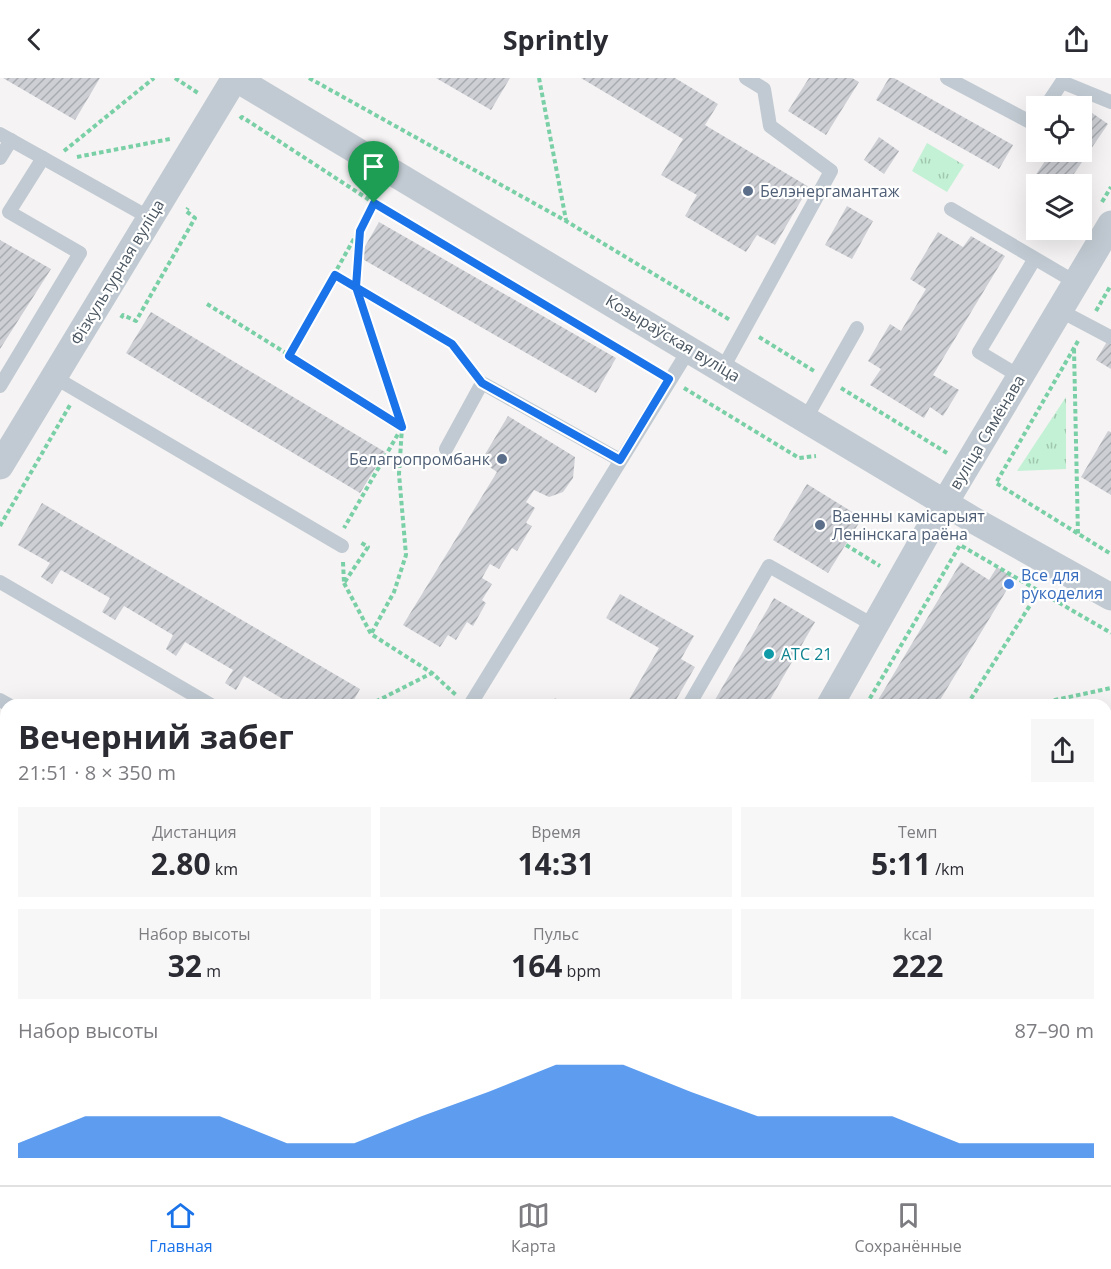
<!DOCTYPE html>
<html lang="ru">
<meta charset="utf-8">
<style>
:root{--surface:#fff;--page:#f7f7f7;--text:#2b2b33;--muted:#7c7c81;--line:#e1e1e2;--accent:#1a73e8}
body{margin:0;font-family:"Open Sans",sans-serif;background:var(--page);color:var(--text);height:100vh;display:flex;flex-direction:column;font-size:22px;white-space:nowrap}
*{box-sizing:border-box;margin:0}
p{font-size:20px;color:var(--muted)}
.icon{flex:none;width:33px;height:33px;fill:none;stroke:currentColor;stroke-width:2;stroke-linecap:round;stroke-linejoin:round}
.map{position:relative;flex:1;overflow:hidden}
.drawer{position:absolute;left:0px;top:621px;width:1112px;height:486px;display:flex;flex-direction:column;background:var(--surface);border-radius:18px 18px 0 0;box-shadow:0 6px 24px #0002}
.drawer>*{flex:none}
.fabs{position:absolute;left:1026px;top:18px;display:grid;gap:12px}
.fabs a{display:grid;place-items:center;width:66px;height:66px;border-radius:0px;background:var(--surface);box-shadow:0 6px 24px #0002;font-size:30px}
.pin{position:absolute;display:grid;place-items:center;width:51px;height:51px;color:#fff;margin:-62px -26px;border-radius:50% 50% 50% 0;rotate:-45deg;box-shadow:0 0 6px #0007}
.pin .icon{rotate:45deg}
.round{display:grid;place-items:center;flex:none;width:63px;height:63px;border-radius:0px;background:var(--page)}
.head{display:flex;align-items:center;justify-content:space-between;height:102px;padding:0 18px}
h1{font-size:33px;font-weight:700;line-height:45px}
.metrics{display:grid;grid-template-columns:repeat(3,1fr);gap:9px;height:102px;padding:6px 18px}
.metrics div{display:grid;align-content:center;border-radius:0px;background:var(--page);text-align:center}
.metrics b{font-size:30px;font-weight:700}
.metrics small{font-size:16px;font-weight:400}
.metrics p{font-size:16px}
.chart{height:168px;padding:12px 18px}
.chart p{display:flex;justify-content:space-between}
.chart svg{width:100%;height:108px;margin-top:6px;fill:var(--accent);opacity:.7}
header{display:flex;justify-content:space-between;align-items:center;height:78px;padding:0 18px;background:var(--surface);font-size:27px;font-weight:700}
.menu{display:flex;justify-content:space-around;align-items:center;height:84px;border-top:2px solid var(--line);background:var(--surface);font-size:16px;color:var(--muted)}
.menu a{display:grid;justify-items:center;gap:3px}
.menu .active{color:var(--accent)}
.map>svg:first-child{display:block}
</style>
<header><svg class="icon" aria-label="back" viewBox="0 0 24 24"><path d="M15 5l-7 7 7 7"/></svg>Sprintly<svg class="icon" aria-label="share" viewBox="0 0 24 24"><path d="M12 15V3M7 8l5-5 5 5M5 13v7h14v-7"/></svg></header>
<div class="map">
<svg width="1111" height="1107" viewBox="0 0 1111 1107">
<defs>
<pattern id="grass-dots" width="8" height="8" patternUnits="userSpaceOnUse" patternTransform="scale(1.5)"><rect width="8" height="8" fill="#c3f1d5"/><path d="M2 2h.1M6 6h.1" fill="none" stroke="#a0c6b0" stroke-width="1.8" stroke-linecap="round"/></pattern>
<pattern id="park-tufts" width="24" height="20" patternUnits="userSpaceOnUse" patternTransform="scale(1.5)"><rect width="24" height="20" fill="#c3f1d5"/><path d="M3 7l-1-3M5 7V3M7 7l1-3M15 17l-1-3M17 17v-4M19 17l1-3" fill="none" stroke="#a0c6b0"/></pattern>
<pattern id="building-hatch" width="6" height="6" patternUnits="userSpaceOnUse" patternTransform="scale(1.5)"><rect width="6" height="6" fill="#cdcfd5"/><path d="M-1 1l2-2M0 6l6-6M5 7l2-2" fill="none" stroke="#a8abb0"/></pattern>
</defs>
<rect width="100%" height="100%" fill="#f5f3f3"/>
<polygon fill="#fdf9ef" points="591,1101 781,1101 791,1107 588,1107"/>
<g fill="url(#grass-dots)">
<polygon points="374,1101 436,1101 449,1107 381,1107"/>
<path d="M514 1101H549C536 1107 527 1107 514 1101Z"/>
</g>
<g fill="url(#park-tufts)">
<polygon points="927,65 964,87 947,114 912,93"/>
<polygon points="1066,319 1066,391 1017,393"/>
</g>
<g fill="url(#building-hatch)">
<polygon points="3,0 100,0 75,42"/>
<polygon points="436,0 510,0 491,32"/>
<polygon points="581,0 675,0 718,26 705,47 809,109 775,167 757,157 746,174 685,138 697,117 661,97 683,61"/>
<polygon points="809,0 852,0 859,4 826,57 788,33"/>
<polygon points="889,0 894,0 1013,67 999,91 876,22"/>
<polygon points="1082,28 1108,46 1067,106 1041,106 1033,101 1051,74 1082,74"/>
<polygon points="879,59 899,73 884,96 864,82"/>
<polygon points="847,128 873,143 852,181 825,167"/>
<polygon points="379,144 616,280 596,315 359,179"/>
<polygon points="938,154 963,169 971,158 1005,178 933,297 959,312 943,338 930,329 924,340 870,307 881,291 868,283 890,246 901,253 926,211 910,201"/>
<polygon points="0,162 51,191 0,271"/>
<polygon points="151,234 385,374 360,415 126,275"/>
<polygon points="1111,257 1111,291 1096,282"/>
<polygon points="508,338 575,379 573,400 563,414 549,419 534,412 526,424 535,430 526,445 532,448 517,473 512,470 499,491 490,486 482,500 492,506 482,522 486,525 473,548 467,544 456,562 448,557 440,569 403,547 497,394 481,383"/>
<polygon points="1108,353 1111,354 1111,417 1081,399"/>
<polygon points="807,406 862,440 828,495 773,462"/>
<polygon points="42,425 360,611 351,627 293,627 244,598 236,612 225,605 233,592 185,564 176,578 166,571 173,557 124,528 115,542 102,534 110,520 61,492 52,506 41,499 50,485 18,467"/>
<polygon points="961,484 989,502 997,489 1014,500 937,627 875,627"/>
<polygon points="620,516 694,558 681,581 695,589 673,627 626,627 659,570 606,540"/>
<polygon points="774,520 815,544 767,627 712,627"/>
<polygon points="555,620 566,627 550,627"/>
<polygon points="0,661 6,664 6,719 0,716"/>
<polygon points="1106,751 1111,754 1111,821 1106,818"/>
<polygon points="1106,1036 1111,1039 1111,1101 1106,1098"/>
<polygon points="117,1101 147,1101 155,1107 125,1107"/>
<polygon points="824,1101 919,1101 915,1107 820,1107"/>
<polygon points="967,1101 1090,1101 1086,1107 977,1107"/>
</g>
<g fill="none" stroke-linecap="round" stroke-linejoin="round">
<g stroke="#7ad0a6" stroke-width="4" stroke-dasharray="4.5 3" stroke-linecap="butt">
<polyline points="175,0 198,15"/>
<polyline points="309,0 566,143 730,242"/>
<polyline points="539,0 566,142"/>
<polyline points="240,41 242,39 374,125 655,293"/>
<polyline points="64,73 154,0"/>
<polyline points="77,79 170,61"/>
<polyline points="1102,124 1111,109"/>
<polyline points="359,153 356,209 402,349 399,396 406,477 394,514 371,556"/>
<polyline points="335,197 452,266 471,291"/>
<polyline points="207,226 289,277 374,125"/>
<polyline points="1096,233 1111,207"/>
<polyline points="121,240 123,237 136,243 195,140 186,133 188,130"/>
<polyline points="759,259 814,293"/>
<polyline points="1078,263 996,405 1111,476"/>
<polyline points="1074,271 1078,457"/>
<polyline points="289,277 402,349 344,450"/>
<polyline points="684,310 799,380 816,378"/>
<polyline points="841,310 947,375"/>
<polyline points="0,448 70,327"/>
<polyline points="846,467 880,488"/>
<polyline points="343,484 344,505 368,469 360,464"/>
<polyline points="344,505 371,556 432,595 457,618"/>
<polyline points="369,627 432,595"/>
<polyline points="866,627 960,467 1111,555"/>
<polyline points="967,627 1039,513"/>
<polyline points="1032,627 1111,610"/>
<polyline points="0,791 6,795"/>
<polyline points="0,1017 6,1022"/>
<polyline points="102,1101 110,1107"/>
<polyline points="132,1101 139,1107"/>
<polyline points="919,1101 927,1107"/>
<polyline points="1093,1101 1098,1107"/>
</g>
<g stroke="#c1cad2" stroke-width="14">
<polyline points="947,0 1034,46 1036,43"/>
<polyline points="1046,28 1062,4 1111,24"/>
<polyline points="0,56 43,80 9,134 80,175 0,308"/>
<polyline points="0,80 11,62"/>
<polyline points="43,80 150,140"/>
<polyline points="951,131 1075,204"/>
<polyline points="1059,232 1110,259"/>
<polyline points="723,290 831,93 770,48 764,11 746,0"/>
<polyline points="1019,298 979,274 1034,182"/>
<polyline points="54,299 342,468"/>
<polyline points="806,340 857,250"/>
<polyline points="446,371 482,305 620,382"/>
<polyline points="0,504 211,627"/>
<polyline points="0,622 9,627"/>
<polyline points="470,627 690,270"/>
<polyline points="689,627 769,488 875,548"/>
<polyline points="1106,867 1111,870"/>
<polyline points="1106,994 1111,992"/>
</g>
<g stroke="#c1cad2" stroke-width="27">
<polyline points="235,0 975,443 1111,519"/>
<polyline points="0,388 235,0"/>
<polyline points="830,627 931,448 1111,146"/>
<polyline points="559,1107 562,1101"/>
</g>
<g stroke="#b3c2d1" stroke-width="33">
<polyline points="0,850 6,854"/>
<polyline points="0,930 6,934"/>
<polyline points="234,1101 242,1107"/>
<polyline points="320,1101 326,1107"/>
<polyline points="478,1101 490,1107"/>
</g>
</g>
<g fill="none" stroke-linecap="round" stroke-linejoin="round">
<g stroke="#fff" stroke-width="12">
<polyline id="route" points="374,125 360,153 356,209 402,349 289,278 335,197 452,266 482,305 620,382 669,301 374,125"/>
</g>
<use href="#route" stroke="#1a73e8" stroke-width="8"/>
</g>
<g fill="#5c6f8a" stroke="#fff" stroke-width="2">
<circle cx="748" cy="113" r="6"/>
<circle cx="502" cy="381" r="6"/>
<circle cx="820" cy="447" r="6"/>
</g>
<circle fill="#3f7fe0" stroke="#fff" stroke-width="2" cx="1009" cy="506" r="6"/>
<circle fill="#0f9aa8" stroke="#fff" stroke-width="2" cx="769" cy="576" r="6"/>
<g text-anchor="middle" stroke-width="4.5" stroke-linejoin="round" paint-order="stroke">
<g font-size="16" fill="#4e5e75" stroke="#fff" text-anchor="start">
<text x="760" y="119">Белэнергамантаж</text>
<text x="490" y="387" text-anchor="end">Белагропромбанк</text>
<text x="832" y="444">Ваенны камісарыят<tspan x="832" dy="18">Ленінскага раёна</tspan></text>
</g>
<g font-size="16" fill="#4a5661" stroke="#fff">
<text transform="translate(117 194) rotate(-59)" y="6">Фізкультурная вуліца</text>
<text transform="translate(673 260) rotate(31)" y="6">Козыраўская вуліца</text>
<text transform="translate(987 354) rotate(-59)" y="6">вуліца Сямёнава</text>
</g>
<g font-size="16" fill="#366cbe" stroke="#fff" text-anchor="start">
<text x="1021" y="503">Все для<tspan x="1021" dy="18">рукоделия</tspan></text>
</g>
<g font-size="16" fill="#0d838f" stroke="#fff" text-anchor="start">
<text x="781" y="582">АТС 21</text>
</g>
</g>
</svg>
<div class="fabs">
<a><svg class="icon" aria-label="locate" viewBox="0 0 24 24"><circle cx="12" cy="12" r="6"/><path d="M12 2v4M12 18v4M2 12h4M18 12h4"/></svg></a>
<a><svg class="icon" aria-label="layers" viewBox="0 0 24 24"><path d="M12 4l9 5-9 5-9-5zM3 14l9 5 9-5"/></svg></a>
</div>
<div class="pin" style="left:374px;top:125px;background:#1e9e55"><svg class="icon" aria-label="arrive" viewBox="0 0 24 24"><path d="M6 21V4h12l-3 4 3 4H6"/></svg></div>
<section class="drawer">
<div class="head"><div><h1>Вечерний забег</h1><p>21:51 · 8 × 350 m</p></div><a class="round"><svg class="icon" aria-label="share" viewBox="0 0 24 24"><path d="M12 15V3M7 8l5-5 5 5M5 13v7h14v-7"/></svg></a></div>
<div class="metrics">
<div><p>Дистанция</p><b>2.80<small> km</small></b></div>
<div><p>Время</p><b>14:31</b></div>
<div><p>Темп</p><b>5:11<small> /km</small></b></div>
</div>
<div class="metrics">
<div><p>Набор высоты</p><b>32<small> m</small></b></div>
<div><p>Пульс</p><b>164<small> bpm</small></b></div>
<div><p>kcal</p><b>222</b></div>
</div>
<div class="chart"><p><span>Набор высоты</span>87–90 m</p>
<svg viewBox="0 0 160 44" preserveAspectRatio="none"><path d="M0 44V38L10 27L20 27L30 27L40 38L50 38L60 27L70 17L80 6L90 6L100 17L110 27L120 27L130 27L140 38L150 38L160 38V44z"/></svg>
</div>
</section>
</div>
<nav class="menu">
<a class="active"><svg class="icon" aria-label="home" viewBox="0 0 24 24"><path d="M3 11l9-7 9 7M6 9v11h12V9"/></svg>Главная</a>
<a><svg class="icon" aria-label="map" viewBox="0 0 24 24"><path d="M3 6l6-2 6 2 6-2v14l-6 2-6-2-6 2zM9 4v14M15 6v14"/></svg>Карта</a>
<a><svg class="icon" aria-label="saved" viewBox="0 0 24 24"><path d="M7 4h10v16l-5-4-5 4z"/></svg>Сохранённые</a>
</nav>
